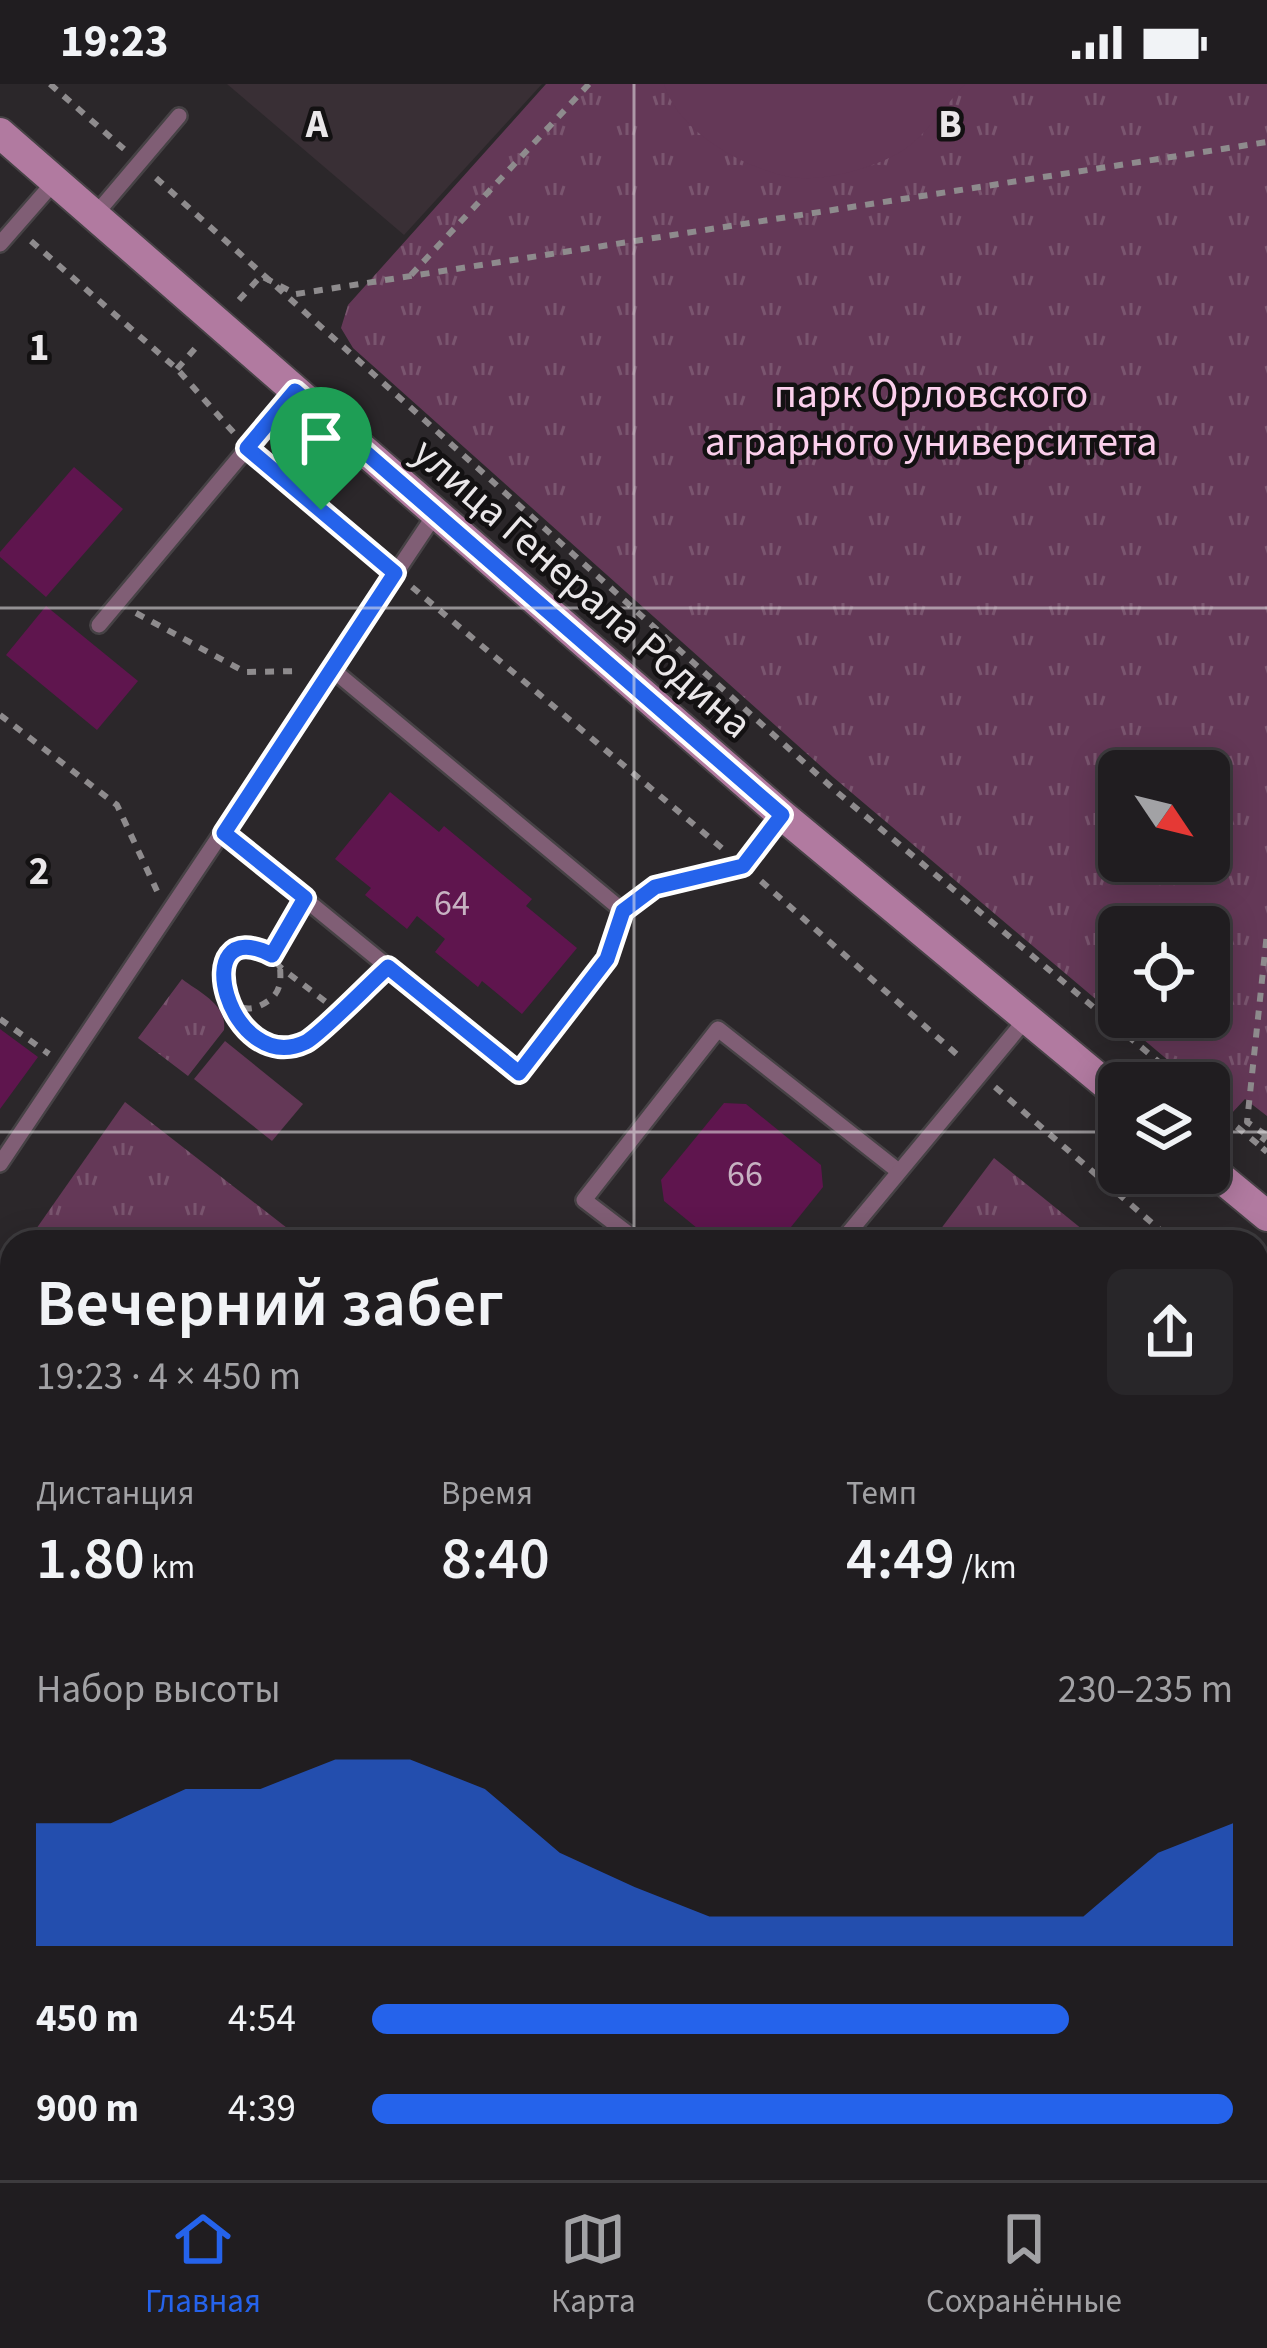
<!DOCTYPE html>
<html lang="ru">
<meta charset="utf-8">
<style>
:root{--surface:#201d20;--page:#282629;--text:#f1f3f6;--muted:#a2a2a5;--line:#3d3b3e;--accent:#2563eb}
body{margin:0;font-family:"Source Sans 3",sans-serif;background:var(--page);color:var(--text);height:100vh;display:flex;flex-direction:column;font-size:45px;white-space:nowrap}
*{box-sizing:border-box;margin:0}
p{font-size:39px;color:var(--muted)}
.icon{flex:none;width:66px;height:66px;fill:none;stroke:currentColor;stroke-width:2;stroke-linecap:round;stroke-linejoin:round}
.map{position:relative;flex:1;overflow:hidden}
.drawer{position:absolute;left:0px;top:1146px;width:1269px;height:951px;display:flex;flex-direction:column;background:var(--surface);border-radius:36px 36px 0 0;box-shadow:0 6px 30px #0003,0 0 0 3px var(--line)}
.drawer>*{flex:none}
.needle{width:78px;rotate:125deg}
.tools{position:absolute;left:1098px;top:666px;display:grid;gap:24px}
.tools a{display:grid;place-items:center;width:132px;height:132px;border-radius:18px;background:var(--surface);box-shadow:0 6px 30px #0003,0 0 0 3px var(--line);font-size:60px}
.pin{position:absolute;display:grid;place-items:center;width:102px;height:102px;color:#fff;margin:-123px -51px;border-radius:50% 50% 50% 0;rotate:-45deg;box-shadow:0 0 12px #0007}
.pin .icon{rotate:45deg}
.round{display:grid;place-items:center;flex:none;width:126px;height:126px;border-radius:18px;background:var(--page)}
.headline{display:flex;align-items:center;justify-content:space-between;height:204px;padding:0 36px}
h1{font-size:66px;font-weight:600;line-height:90px}
.metrics{display:grid;grid-template-columns:repeat(3,1fr);gap:18px;height:204px;padding:12px 36px}
.metrics div{display:grid;align-content:center}
.metrics b{font-size:60px;font-weight:600}
.metrics small{font-size:33px;font-weight:400}
.metrics p{font-size:33px}
.chart{height:336px;padding:24px 36px}
.chart p{display:flex;justify-content:space-between}
.chart svg{width:100%;height:216px;margin-top:12px;fill:var(--accent);opacity:.7}
ul{padding:0 36px;list-style:none;font-size:39px}
li{display:grid;grid-template-columns:192px 144px 1fr;align-items:center;height:90px}
li i{height:30px;border-radius:15px;background:var(--accent)}
.status{display:flex;justify-content:space-between;align-items:center;height:84px;padding:0 60px;background:var(--surface);direction:ltr}
.status svg{height:33px;fill:currentColor}
.dock{display:flex;justify-content:space-around;align-items:center;height:168px;border-top:3px solid var(--line);background:var(--surface);font-size:33px;color:var(--muted)}
.dock a{display:grid;justify-items:center;gap:6px}
.dock .active{color:var(--accent)}
.map>svg:first-child{display:block}
</style>
<div class="status"><b>19:23</b><svg viewBox="0 0 49 12"><path d="M0 12V9h3v3zM5 12V6h3v6zM10 12V3h3v9zM15 12V0h3v12zM26 1h20v11H26zM47 4h2v5h-2z"/></svg></div>
<div class="map">
<svg width="1267" height="2096" viewBox="0 0 1267 2096">
<defs>
<pattern id="grass-tufts" width="24" height="20" patternUnits="userSpaceOnUse" patternTransform="scale(3)"><rect width="24" height="20" fill="#643857"/><path d="M3 7l-1-3M5 7V3M7 7l1-3M15 17l-1-3M17 17v-4M19 17l1-3" fill="none" stroke="#7a556f"/></pattern>
<pattern id="water-ripples" width="26" height="14" patternUnits="userSpaceOnUse" patternTransform="scale(3)"><rect width="26" height="14" fill="#210019"/><path d="M2 4q2-2 4 0t4 0M15 11q2-2 4 0t4 0" fill="none" stroke="#41253a"/></pattern>
</defs>
<rect width="100%" height="100%" fill="#2b272a"/>
<polygon fill="#392f35" points="227,0 542,0 404,151"/>
<g fill="url(#grass-tufts)" fill-rule="evenodd">
<path d="M546 0H1267V1032L1245 1015 1231 1030 1209 1011V999H1195L833 693 353 264 341 244 348 221ZM1119 687H1209V777H1119ZM1119 843H1209V933H1119Z"/>
<path d="M182 895C200 909 227 920 224 946L188 992 138 954Z"/>
<polygon points="125,1018 305,1158 27,1158"/>
<polygon points="994,1074 1098,1158 931,1158"/>
<polygon points="12,1179 12,1656 0,1657 0,1197"/>
<polygon points="12,1790 12,1895 0,1893 0,1793"/>
<polygon points="336,2085 996,2085 1000,2096 348,2096"/>
</g>
<g fill="#643857">
<path d="M664 0H965C946 20 925 53 902 67 872 85 819 100 785 92 739 81 678 47 664 0Z"/>
<polygon points="225,957 303,1020 272,1057 194,995"/>
</g>
<polygon fill="url(#water-ripples)" points="12,1660 12,1789 0,1792 0,1661"/>
<g fill="#5f154e">
<polygon points="74,383 123,425 46,513 0,473 0,468"/>
<polygon points="46,522 138,597 97,646 6,571"/>
<polygon points="390,708 439,748 444,742 532,815 526,822 577,864 522,930 482,897 478,903 435,868 445,855 417,832 407,845 365,811 371,804 335,775"/>
<polygon points="0,945 38,973 0,1025"/>
<polygon points="724,1019 746,1020 821,1081 823,1103 779,1158 714,1158 664,1117 661,1096"/>
<polygon points="1257,1485 1267,1493 1267,1579 1257,1570"/>
<polygon points="0,1997 12,2003 12,2071 0,2065"/>
<polygon points="1267,2049 1267,2096 1214,2096 1227,2085 1257,2085 1257,2058"/>
<polygon points="39,2085 170,2085 192,2096 61,2096"/>
</g>
<g fill="none" stroke-linecap="round" stroke-linejoin="round">
<g stroke="#464245" stroke-width="20">
<g id="service">
<polyline points="95,131 179,32"/>
<polyline points="0,160 55,97"/>
<polyline points="99,541 295,307"/>
<polyline points="224,749 519,990 607,875 623,827 333,586"/>
<polyline points="623,827 655,803 743,782 782,731"/>
<polyline points="0,1080 434,432"/>
<polyline points="639,1158 584,1116 718,945 897,1086"/>
<polyline points="841,1158 1026,935"/>
<polyline points="1257,1398 1267,1406"/>
<polyline points="1257,1631 1267,1639"/>
<polyline points="1257,1974 1267,1965"/>
<polyline points="1122,2096 1134,2085"/>
</g>
</g>
<g stroke="#464245" stroke-width="34">
<g id="secondary">
<polyline points="0,49 782,731 1119,1011"/>
<polyline points="1209,1084 1267,1132"/>
</g>
</g>
<g stroke="#8e8b8d" stroke-width="6" stroke-dasharray="9 9" stroke-linecap="butt">
<polyline points="50,0 124,65"/>
<polyline points="156,94 838,709 1184,999"/>
<polyline points="31,157 177,285 234,349"/>
<polyline points="411,191 589,0"/>
<polyline points="239,216 261,192 296,210 1267,58"/>
<polyline points="177,285 198,261"/>
<polyline points="266,379 379,475"/>
<polyline points="412,503 723,765"/>
<polyline points="136,529 245,588 300,587"/>
<polyline points="0,631 117,721 157,807"/>
<polyline points="761,797 962,975"/>
<polyline points="294,832 271,871 280,883 338,927 373,896"/>
<path d="M271 871C199 833 215 955 268 917 281 908 281 897 280 883"/>
<path d="M233 921C246 950 277 978 310 955 320 947 329 935 338 927"/>
<polyline points="0,935 49,970"/>
<polyline points="995,1003 1174,1158"/>
<polyline points="1209,1020 1259,1061"/>
<polyline points="1267,1050 1259,1061 1267,1068"/>
<polyline points="1266,1051 1247,1038 1267,849"/>
<polyline points="1257,1194 1267,1202"/>
<polyline points="1257,1229 1267,1238"/>
<polyline points="0,1919 12,1926"/>
<polyline points="283,2085 302,2096"/>
</g>
<use href="#service" stroke="#805e75" stroke-width="15"/>
<use href="#secondary" stroke="#b17aa0" stroke-width="30"/>
</g>
<g fill="none" stroke-linecap="round" stroke-linejoin="round">
<g stroke="#fff" stroke-width="24">
<path id="route" d="M295 307 782 731 743 782 655 803 623 827 607 875 519 989 388 883C371 898 321 950 306 958 229 995 184 826 272 871L305 814 224 749 395 489 247 364Z"/>
</g>
<use href="#route" stroke="#2563eb" stroke-width="15"/>
</g>
<path fill="none" stroke="#eae7e9" stroke-width="3" stroke-opacity="0.55" d="M634 0V1158M0 524H1267M0 1048H1119M1209 1048H1267M0 1572H12M1257 1572H1267M634 2085V2096"/>
<g text-anchor="middle" stroke-width="9" stroke-linejoin="round" paint-order="stroke">
<g font-size="36" fill="#c7b2c2">
<text x="452" y="831">64</text>
<text x="745" y="1102">66</text>
</g>
<g font-size="42" fill="#fbcfec" stroke="#131112">
<text x="931" y="323">парк Орловского<tspan x="931" dy="48">аграрного университета</tspan></text>
</g>
<g font-size="42" fill="#eae7e9" stroke="#131112">
<text transform="translate(583 503) rotate(41)" y="15">улица Генерала Родина</text>
</g>
</g>
<g font-size="39" text-anchor="middle" font-weight="bold" fill="#eae7e9" stroke="#131112" stroke-width="9" stroke-linejoin="round" paint-order="stroke">
<text x="317" y="53">A</text>
<text x="950" y="53">B</text>
<text x="39" y="276">1</text>
<text x="39" y="800">2</text>
</g>
</svg>
<div class="tools">
<a><svg class="needle" viewBox="-14 -14 28 28"><path d="M0-13l5 13h-10z" fill="#e53935"/><path d="M0 13l5-13h-10z" fill="#a2a2a5"/></svg></a>
<a><svg class="icon" aria-label="locate" viewBox="0 0 24 24"><circle cx="12" cy="12" r="6"/><path d="M12 2v4M12 18v4M2 12h4M18 12h4"/></svg></a>
<a><svg class="icon" aria-label="layers" viewBox="0 0 24 24"><path d="M12 4l9 5-9 5-9-5zM3 14l9 5 9-5"/></svg></a>
</div>
<div class="pin" style="left:321px;top:426px;background:#1e9e55"><svg class="icon" aria-label="arrive" viewBox="0 0 24 24"><path d="M6 21V4h12l-3 4 3 4H6"/></svg></div>
<section class="drawer">
<div class="headline"><div><h1>Вечерний забег</h1><p>19:23 · 4 × 450 m</p></div><a class="round"><svg class="icon" aria-label="share" viewBox="0 0 24 24"><path d="M12 15V3M7 8l5-5 5 5M5 13v7h14v-7"/></svg></a></div>
<div class="metrics">
<div><p>Дистанция</p><b>1.80<small> km</small></b></div>
<div><p>Время</p><b>8:40</b></div>
<div><p>Темп</p><b>4:49<small> /km</small></b></div>
</div>
<div class="chart"><p><span>Набор высоты</span>230–235 m</p>
<svg viewBox="0 0 160 44" preserveAspectRatio="none"><path d="M0 44V19L10 19L20 12L30 12L40 6L50 6L60 12L70 25L80 32L90 38L100 38L110 38L120 38L130 38L140 38L150 25L160 19V44z"/></svg>
</div>
<ul>
<li><b>450 m</b>4:54<i style="width:81%"></i></li>
<li><b>900 m</b>4:39<i style="width:100%"></i></li>
</ul>
</section>
</div>
<nav class="dock">
<a class="active"><svg class="icon" aria-label="home" viewBox="0 0 24 24"><path d="M3 11l9-7 9 7M6 9v11h12V9"/></svg>Главная</a>
<a><svg class="icon" aria-label="map" viewBox="0 0 24 24"><path d="M3 6l6-2 6 2 6-2v14l-6 2-6-2-6 2zM9 4v14M15 6v14"/></svg>Карта</a>
<a><svg class="icon" aria-label="saved" viewBox="0 0 24 24"><path d="M7 4h10v16l-5-4-5 4z"/></svg>Сохранённые</a>
</nav>
